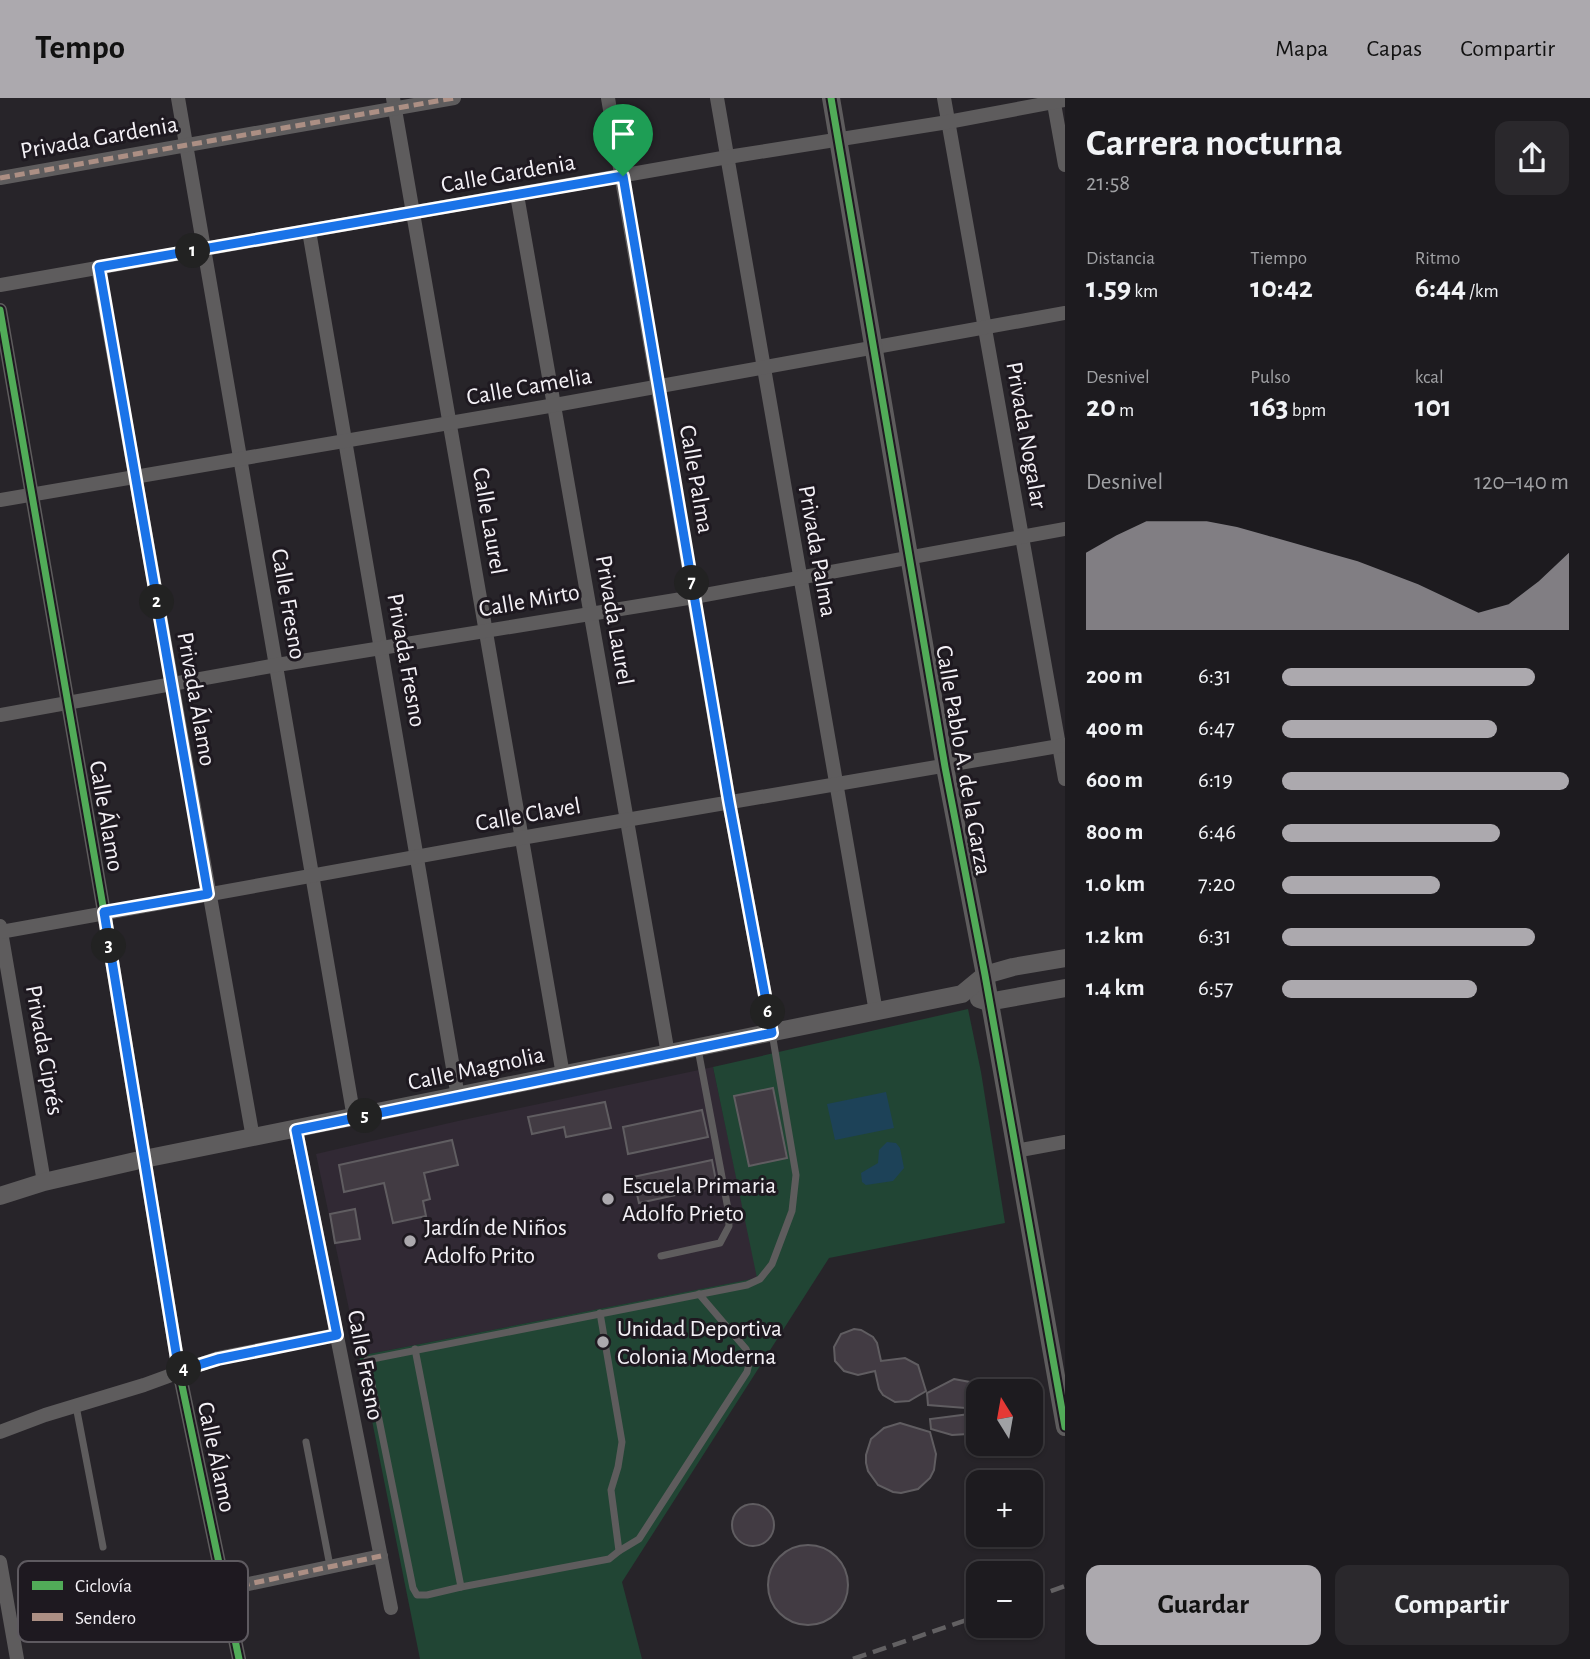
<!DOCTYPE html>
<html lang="es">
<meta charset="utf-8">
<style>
:root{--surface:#1d1b1f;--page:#2a282c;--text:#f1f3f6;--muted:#a0a1a4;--line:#3b393d;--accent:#aca9ae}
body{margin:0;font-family:"Alegreya Sans",sans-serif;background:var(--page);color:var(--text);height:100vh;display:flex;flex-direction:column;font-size:26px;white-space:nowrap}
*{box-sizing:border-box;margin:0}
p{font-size:23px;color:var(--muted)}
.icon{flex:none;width:38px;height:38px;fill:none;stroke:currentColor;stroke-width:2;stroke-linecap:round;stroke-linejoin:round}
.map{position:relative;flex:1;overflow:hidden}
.sheet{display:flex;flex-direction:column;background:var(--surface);width:525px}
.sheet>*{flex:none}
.needle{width:46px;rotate:349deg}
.controls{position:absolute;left:966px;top:1281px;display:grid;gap:14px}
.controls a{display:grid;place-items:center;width:77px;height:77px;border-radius:14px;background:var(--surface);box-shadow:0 2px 5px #0004,0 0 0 2px var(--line);font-size:35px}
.pin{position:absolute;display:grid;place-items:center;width:60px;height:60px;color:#fff;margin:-72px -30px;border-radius:50% 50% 50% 0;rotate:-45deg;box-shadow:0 0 7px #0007}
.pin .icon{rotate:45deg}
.km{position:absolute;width:35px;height:35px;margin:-18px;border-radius:50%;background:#222;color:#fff;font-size:19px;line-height:35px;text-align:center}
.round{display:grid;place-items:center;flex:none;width:74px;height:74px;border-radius:14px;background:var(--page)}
.summary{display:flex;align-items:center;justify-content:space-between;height:119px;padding:0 21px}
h1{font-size:38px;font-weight:700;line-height:52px}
.figures{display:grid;grid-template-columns:repeat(3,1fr);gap:10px;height:119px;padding:7px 21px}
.figures div{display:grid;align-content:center}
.figures b{font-size:30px;font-weight:700}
.figures small{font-size:19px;font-weight:400}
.figures p{font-size:19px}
.chart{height:196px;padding:14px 21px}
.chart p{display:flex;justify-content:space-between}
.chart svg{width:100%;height:126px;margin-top:7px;fill:var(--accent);opacity:.7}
.action{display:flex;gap:14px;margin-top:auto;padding:14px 21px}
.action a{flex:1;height:80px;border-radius:14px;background:var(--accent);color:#111;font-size:28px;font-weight:700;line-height:80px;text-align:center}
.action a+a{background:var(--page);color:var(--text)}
ul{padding:0 21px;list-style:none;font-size:23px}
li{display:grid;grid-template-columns:112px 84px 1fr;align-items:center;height:52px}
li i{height:18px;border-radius:9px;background:var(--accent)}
header{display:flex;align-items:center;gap:42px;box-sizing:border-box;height:98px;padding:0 35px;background:var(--accent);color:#111}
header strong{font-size:33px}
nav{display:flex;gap:38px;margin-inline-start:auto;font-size:24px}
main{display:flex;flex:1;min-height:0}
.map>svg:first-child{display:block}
</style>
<header>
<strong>Tempo</strong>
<nav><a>Mapa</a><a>Capas</a><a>Compartir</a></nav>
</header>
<main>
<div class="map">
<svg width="1065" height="1561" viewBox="0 0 1065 1561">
<rect width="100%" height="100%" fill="#272429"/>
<polygon fill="#312934" points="713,969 758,1180 359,1258 316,1056 458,1023"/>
<polygon fill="#214534" points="968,911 981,974 1005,1125 829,1160 622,1484 642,1561 420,1561 359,1258 757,1180 713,969"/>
<g fill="#1d4258">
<polygon points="886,994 894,1030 835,1042 827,1006"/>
<polygon points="887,1044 896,1045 900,1050 904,1070 893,1083 866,1087 862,1084 861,1075 878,1065 879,1052"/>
</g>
<g fill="#423b43" stroke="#605d61" stroke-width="2">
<polygon points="773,990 787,1060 749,1068 734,998"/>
<polygon points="605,1004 611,1030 566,1039 564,1029 532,1036 528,1019"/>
<polygon points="702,1012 708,1039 628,1056 623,1029"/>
<polygon points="452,1042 458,1067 424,1075 430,1101 423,1103 426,1118 393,1125 384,1085 344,1094 339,1067"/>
<polygon points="712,1062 717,1088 639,1105 633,1079"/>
<polygon points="355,1111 360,1141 335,1145 330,1116"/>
<polygon points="854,1231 861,1232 873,1239 877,1245 881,1263 905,1260 918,1267 926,1293 909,1303 895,1304 883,1297 879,1291 875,1273 858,1277 844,1273 835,1263 834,1249 841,1236"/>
<polygon points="954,1281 970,1284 976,1288 978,1311 928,1307 927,1295"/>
<polygon points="978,1315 978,1328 968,1336 952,1337 931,1331 930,1321"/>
<polygon points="900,1325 930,1334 936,1356 934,1372 930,1380 918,1391 901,1395 893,1394 878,1387 868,1373 866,1365 866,1357 871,1341 884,1330"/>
<circle cx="753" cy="1427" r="21"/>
<circle cx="808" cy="1487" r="40"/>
</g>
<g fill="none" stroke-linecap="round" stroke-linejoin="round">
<g stroke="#5e5c5d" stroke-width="7">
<polyline points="661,1158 720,1145 729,1128 728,1111 698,951"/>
<polyline points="415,1251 461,1489 609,1461 619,1453 611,1392 618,1369 622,1344 600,1215"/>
<polyline points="76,1308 103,1449"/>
<polyline points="306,1344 330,1468"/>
<polyline points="619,1453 639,1441 747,1274 750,1262 746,1251 699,1196"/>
<polyline points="461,1489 427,1497 417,1497 413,1490 367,1262 747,1187 760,1181 772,1166 792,1113 796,1077 772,935"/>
</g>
<g stroke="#5e5c5d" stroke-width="14">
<polyline points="178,0 354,1020"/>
<polyline points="393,0 563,977"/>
<polyline points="608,0 729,704 772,935"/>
<polyline points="717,0 876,914"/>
<polyline points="944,0 1065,681"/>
<polyline points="1053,0 1065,67"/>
<polyline points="0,80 454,0"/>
<polyline points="517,97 668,956"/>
<polyline points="309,133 458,999"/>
<polyline points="98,169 253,1040"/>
<polyline points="0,187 728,59 948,24 1065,2"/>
<polyline points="0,212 104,814 179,1273 239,1561"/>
<polyline points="0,402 555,307 1065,215"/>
<polyline points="0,617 277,567 694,499 1065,431"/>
<polyline points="0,828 44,1084"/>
<polyline points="0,834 521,740 1065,647"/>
<polyline points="296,1032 391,1510"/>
<polyline points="1015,1053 1065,1044"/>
<polyline points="0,1334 45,1317 144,1287 218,1260 336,1237"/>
<polyline points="0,1464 17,1561"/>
<polyline points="225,1491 381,1458"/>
</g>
<g stroke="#5e5c5d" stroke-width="18">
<polyline points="831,0 945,669 985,877 1065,1329"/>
<polyline points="979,901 988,904 1065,890"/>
<polyline points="0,1098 44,1084 144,1061 962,896 985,877 1013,869 1065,860"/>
</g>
<g stroke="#626062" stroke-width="4.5" stroke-dasharray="14 7" stroke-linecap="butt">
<polyline points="1031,1500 1065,1488"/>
<polyline points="853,1561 978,1518"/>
</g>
<g stroke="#ac8f84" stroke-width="5" stroke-dasharray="10 5" stroke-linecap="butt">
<polyline points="0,80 454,0"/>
<polyline points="225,1491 381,1458"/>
</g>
<g stroke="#1e1920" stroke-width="11">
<g id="cycleway">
<polyline points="831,0 945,669 985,877 1065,1329"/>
<polyline points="0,212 104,814 179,1273 239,1561"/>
</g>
</g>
<use href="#cycleway" stroke="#51ab58" stroke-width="7"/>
</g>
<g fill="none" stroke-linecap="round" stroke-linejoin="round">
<g stroke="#fff" stroke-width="14">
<polygon id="route" points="623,78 729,704 772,935 296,1032 337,1237 218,1261 179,1273 104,814 208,796 99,169"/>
</g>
<use href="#route" stroke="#1a73e8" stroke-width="9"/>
</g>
<g fill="#aca9ae" stroke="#1e1920" stroke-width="2.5">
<circle cx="608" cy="1101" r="7"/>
<circle cx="410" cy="1143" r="7"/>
<circle cx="603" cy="1244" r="7"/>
</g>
<g text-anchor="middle" stroke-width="6" stroke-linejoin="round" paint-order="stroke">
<g font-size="24" fill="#f4f1f6" stroke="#1e1920">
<text transform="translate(99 39) rotate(-10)" y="8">Privada Gardenia</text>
<text transform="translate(508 75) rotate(-10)" y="8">Calle Gardenia</text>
<text transform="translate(529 288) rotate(-10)" y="8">Calle Camelia</text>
<text transform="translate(1027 337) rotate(80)" y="8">Privada Nogalar</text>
<text transform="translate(697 381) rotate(80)" y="8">Calle Palma</text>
<text transform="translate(490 423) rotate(80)" y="8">Calle Laurel</text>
<text transform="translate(818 453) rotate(80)" y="8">Privada Palma</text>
<text transform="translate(529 502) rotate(-10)" y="8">Calle Mirto</text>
<text transform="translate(289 506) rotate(80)" y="8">Calle Fresno</text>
<text transform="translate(615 522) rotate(80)" y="8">Privada Laurel</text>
<text transform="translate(407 562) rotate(80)" y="8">Privada Fresno</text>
<text transform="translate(197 601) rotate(80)" y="8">Privada Álamo</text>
<text transform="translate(964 662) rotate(80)" y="8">Calle Pablo A. de la Garza</text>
<text transform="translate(528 716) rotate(-10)" y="8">Calle Clavel</text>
<text transform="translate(107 718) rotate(80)" y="8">Calle Álamo</text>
<text transform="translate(45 952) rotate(80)" y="8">Privada Ciprés</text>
<text transform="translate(476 970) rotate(-12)" y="8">Calle Magnolia</text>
<text transform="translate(366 1267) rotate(79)" y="8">Calle Fresno</text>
<text transform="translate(217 1359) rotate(78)" y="8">Calle Álamo</text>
</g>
<g font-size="24" fill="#f4f1f6" stroke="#1e1920" text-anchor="start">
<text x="622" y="1095">Escuela Primaria<tspan x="622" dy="28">Adolfo Prieto</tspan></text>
<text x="424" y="1137">Jardín de Niños<tspan x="424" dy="28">Adolfo Prito</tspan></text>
<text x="617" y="1238">Unidad Deportiva<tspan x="617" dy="28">Colonia Moderna</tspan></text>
</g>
</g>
<rect x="18" y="1463" width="230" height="81" rx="10" fill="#1e1920" stroke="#5e5a60" stroke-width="2"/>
<rect x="32" y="1483" width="31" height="9" fill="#51ab58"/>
<rect x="32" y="1515" width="31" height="8" fill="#ac8f84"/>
<g font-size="19" fill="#f4f1f6">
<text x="75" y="1494">Ciclovía</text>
<text x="75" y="1526">Sendero</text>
</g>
</svg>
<div class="controls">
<a><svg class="needle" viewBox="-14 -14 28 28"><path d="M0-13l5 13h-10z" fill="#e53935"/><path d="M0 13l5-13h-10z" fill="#a0a1a4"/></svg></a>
<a>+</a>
<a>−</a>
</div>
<div class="pin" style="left:623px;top:78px;background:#1e9e55"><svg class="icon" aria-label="arrive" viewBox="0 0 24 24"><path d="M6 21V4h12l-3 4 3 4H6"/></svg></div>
<b class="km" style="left:193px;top:153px">1</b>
<b class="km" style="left:157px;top:504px">2</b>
<b class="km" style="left:109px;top:848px">3</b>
<b class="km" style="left:184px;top:1271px">4</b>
<b class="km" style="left:365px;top:1018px">5</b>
<b class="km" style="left:768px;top:914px">6</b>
<b class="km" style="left:692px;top:485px">7</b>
</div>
<section class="sheet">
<div class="summary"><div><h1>Carrera nocturna</h1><p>21:58</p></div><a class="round"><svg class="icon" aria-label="share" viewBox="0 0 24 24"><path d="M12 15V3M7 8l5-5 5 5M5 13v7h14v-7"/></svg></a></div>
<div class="figures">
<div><p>Distancia</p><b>1.59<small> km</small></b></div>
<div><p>Tiempo</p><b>10:42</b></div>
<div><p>Ritmo</p><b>6:44<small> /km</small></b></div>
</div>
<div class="figures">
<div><p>Desnivel</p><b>20<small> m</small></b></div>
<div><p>Pulso</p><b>163<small> bpm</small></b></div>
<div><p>kcal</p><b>101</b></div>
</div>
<div class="chart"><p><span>Desnivel</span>120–140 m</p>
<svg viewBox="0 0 160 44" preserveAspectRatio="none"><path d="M0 44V17L10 11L20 6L30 6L40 6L50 8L60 11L70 14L80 17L90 20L100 24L110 28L120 33L130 38L140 35L150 27L160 17V44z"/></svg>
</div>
<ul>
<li><b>200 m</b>6:31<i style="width:88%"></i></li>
<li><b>400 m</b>6:47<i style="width:75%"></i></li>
<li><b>600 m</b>6:19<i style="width:100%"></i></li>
<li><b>800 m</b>6:46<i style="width:76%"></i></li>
<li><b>1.0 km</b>7:20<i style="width:55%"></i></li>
<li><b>1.2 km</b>6:31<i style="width:88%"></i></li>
<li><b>1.4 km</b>6:57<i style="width:68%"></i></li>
</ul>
<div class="action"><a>Guardar</a><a>Compartir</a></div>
</section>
</main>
